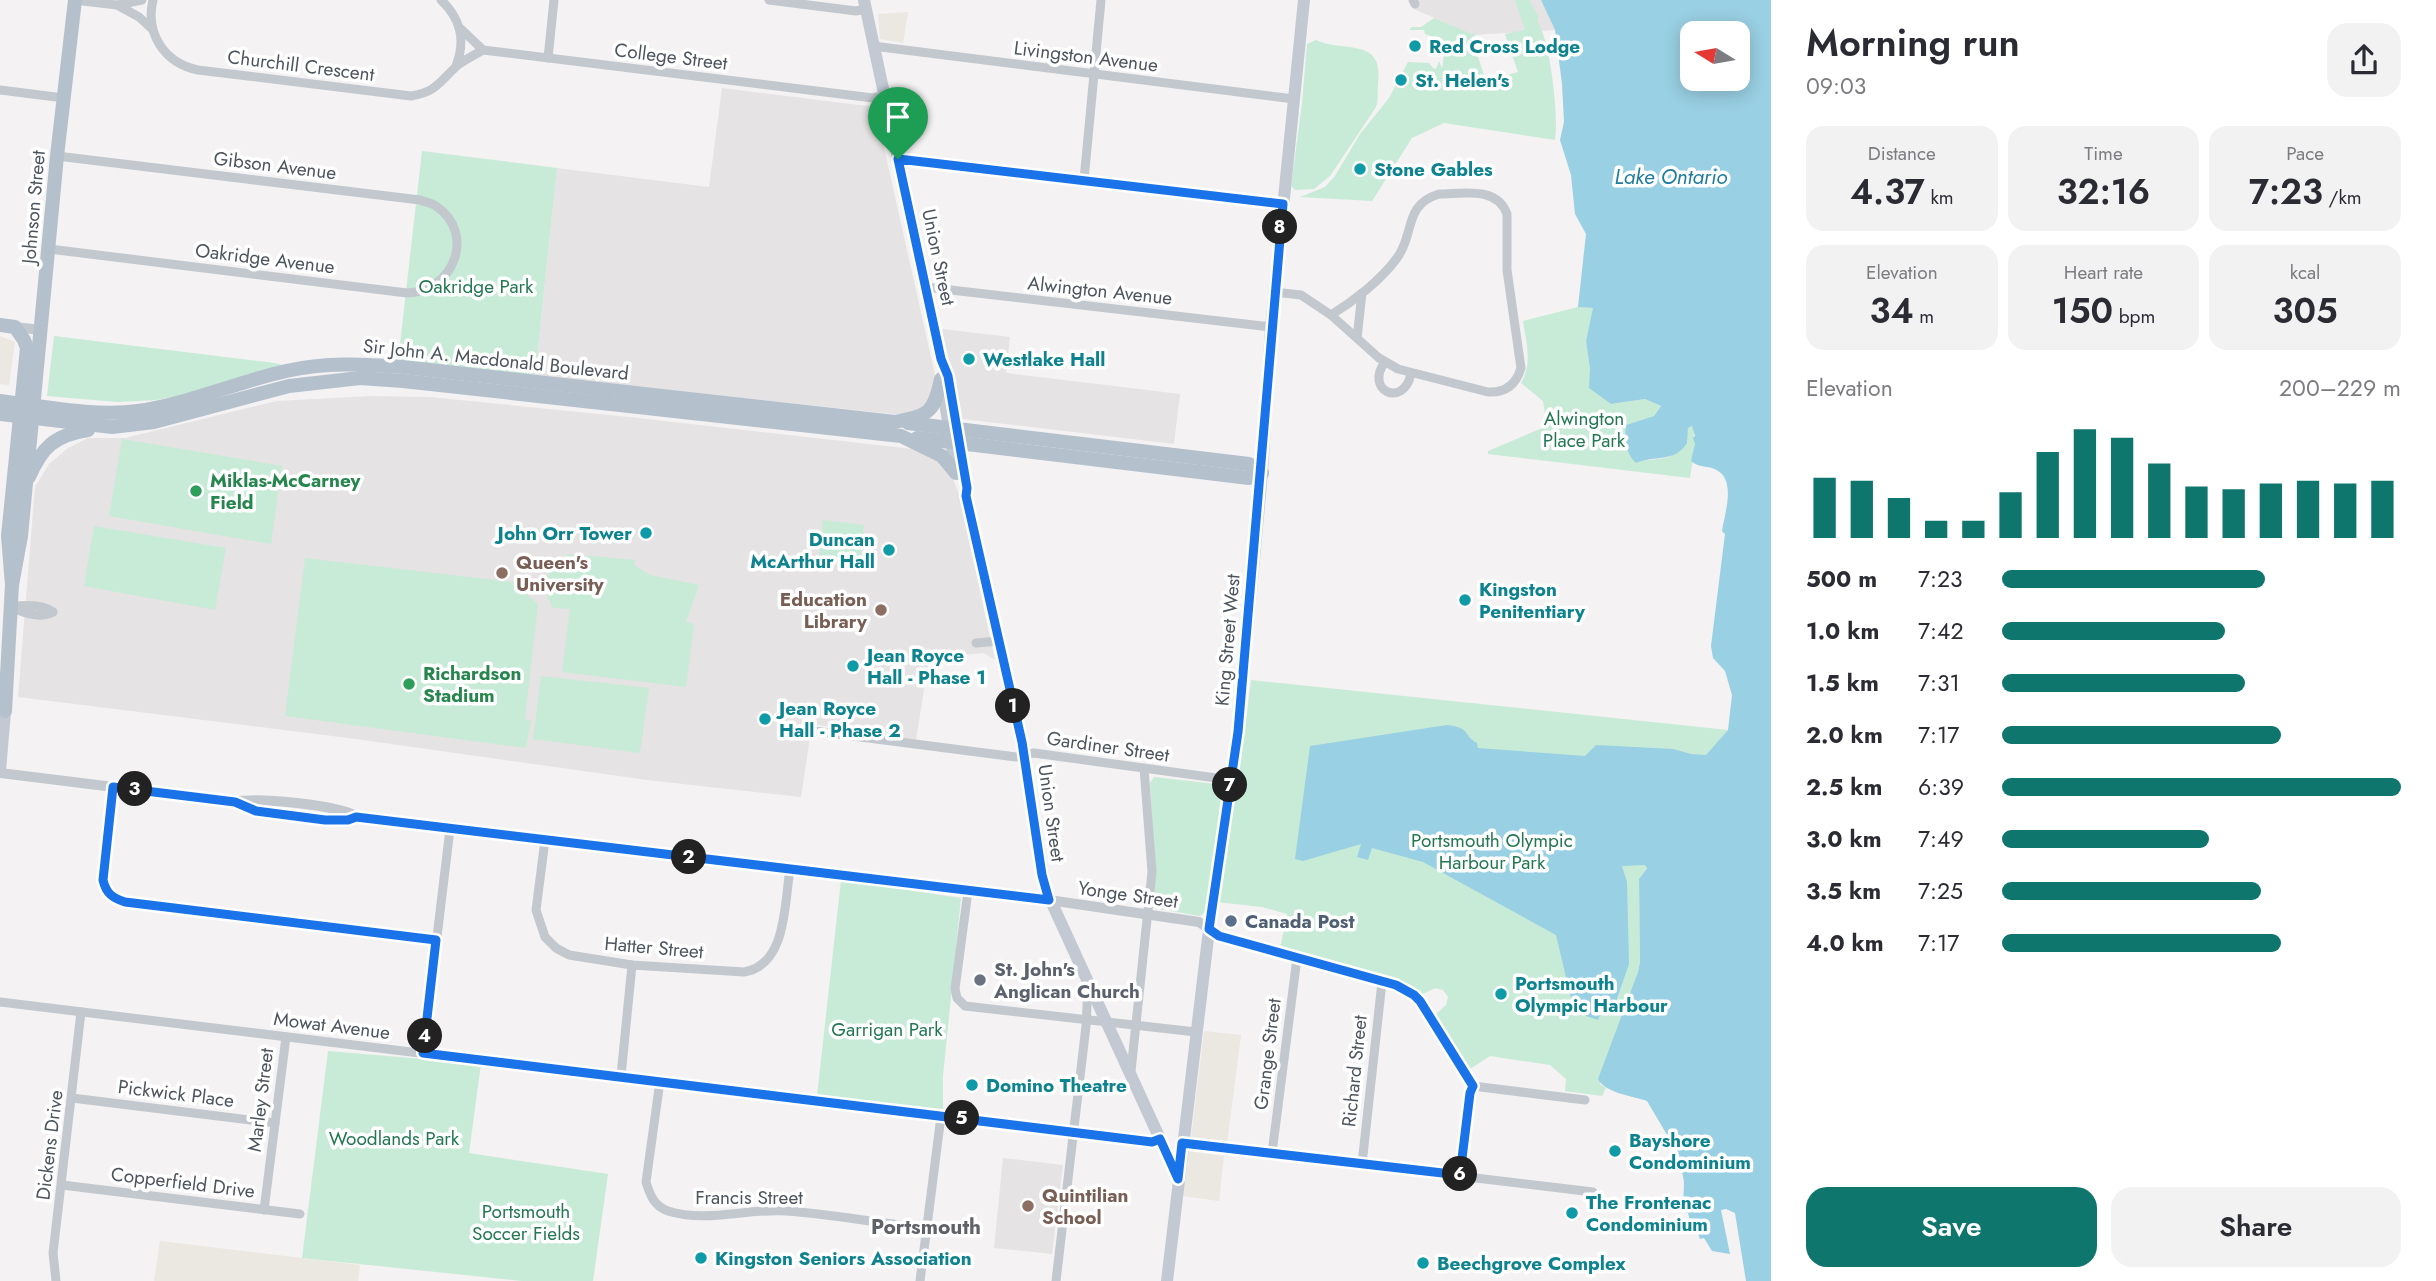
<!DOCTYPE html>
<meta charset="utf-8">
<style>
:root{--surface:#fff;--page:#f2f2f3;--text:#2b2b33;--muted:#7c7c81;--accent:#0f766e}
body{margin:0;font-family:Jost,sans-serif;background:var(--page);color:var(--text);height:100vh;display:flex;flex-direction:column;font-size:26px;white-space:nowrap}
*{box-sizing:border-box;margin:0}
p{font-size:23px;color:var(--muted)}
.icon{flex:none;width:38px;height:38px;fill:none;stroke:currentColor;stroke-width:2;stroke-linecap:round;stroke-linejoin:round}
.map{position:relative;flex:1;overflow:hidden}
.details{display:flex;flex-direction:column;background:var(--surface);width:665px}
.details>*{flex:none}
.needle{width:46px;rotate:281deg}
.tools{position:absolute;left:1680px;top:21px;display:grid;gap:14px}
.tools a{display:grid;place-items:center;width:70px;height:70px;border-radius:14px;background:var(--surface);box-shadow:0 4px 18px #0003;font-size:35px}
.pin{position:absolute;display:grid;place-items:center;width:60px;height:60px;color:#fff;margin:-72px -30px;border-radius:50% 50% 50% 0;rotate:-45deg;box-shadow:0 0 7px #0007}
.pin .icon{rotate:45deg}
.km{position:absolute;width:35px;height:35px;margin:-18px;border-radius:50%;background:#222;color:#fff;font-size:19px;line-height:35px;text-align:center}
.round{display:grid;place-items:center;flex:none;width:74px;height:74px;border-radius:21px;background:var(--page)}
.overview{display:flex;align-items:center;justify-content:space-between;height:119px;padding:0 35px}
h1{font-size:38px;font-weight:600;line-height:52px}
.stats{display:grid;grid-template-columns:repeat(3,1fr);gap:10px;height:119px;padding:7px 35px}
.stats div{display:grid;align-content:center;border-radius:18px;background:var(--page);text-align:center}
.stats b{font-size:35px;font-weight:600}
.stats small{font-size:19px;font-weight:400}
.stats p{font-size:19px}
.chart{height:196px;padding:14px 35px}
.chart p{display:flex;justify-content:space-between}
.chart svg{width:100%;height:126px;margin-top:7px;stroke:var(--accent);stroke-width:6}
.button{display:flex;gap:14px;margin-top:auto;padding:14px 35px}
.button a{flex:1;height:80px;border-radius:21px;background:var(--accent);color:#fff;font-size:28px;font-weight:600;line-height:80px;text-align:center}
.button a+a{background:var(--page);color:var(--text)}
ul{padding:0 35px;list-style:none;font-size:23px}
li{display:grid;grid-template-columns:112px 84px 1fr;align-items:center;height:52px}
li i{height:18px;border-radius:9px;background:var(--accent)}
main{display:flex;flex:1;min-height:0}
.map>svg:first-child{display:block}
</style>
<main>
<div class="map">
<svg width="1771" height="1281" viewBox="0 0 1771 1281">
<rect width="100%" height="100%" fill="#f4f2f2"/>
<g fill="#eae8e0">
<polygon points="908,12 903,43 880,39 878,14"/>
<polygon points="0,336 15,342 9,385 0,384"/>
<polygon points="1204,1031 1241,1035 1227,1143 1191,1138"/>
<polygon points="1187,1151 1224,1156 1219,1201 1182,1196"/>
<polygon points="160,1241 360,1265 358,1281 154,1281"/>
</g>
<g fill="#e5e3e3">
<polygon points="1409,0 1541,0 1555,30 1473,35 1414,9"/>
<polygon points="722,88 875,107 937,384 930,405 902,415 535,376 557,168 709,187"/>
<polygon points="942,329 1010,337 1006,373 1180,394 1174,444 962,419"/>
<polygon points="372,396 429,397 629,417 913,449 947,464 959,494 995,660 984,653 929,658 916,740 812,724 801,797 647,780 356,739 18,697 35,487 49,464 68,448 88,438 125,438 277,401"/>
<polygon points="1003,1158 1063,1165 1052,1254 994,1248"/>
</g>
<g fill="#c7ebd7">
<path d="M1515 0H1529L1539 17 1537 21C1550 38 1559 117 1555 140L1444 123 1412 138 1372 201 1300 197 1325 187 1335 176 1360 134 1389 98 1408 62 1429 63 1433 68 1436 69 1439 61 1442 68 1445 50 1474 45 1486 81 1518 72 1505 34 1525 30Z"/>
<polygon points="1434,18 1472,34 1477,34 1472,37 1474,43 1443,49 1434,37 1425,34 1424,30 1409,30 1412,27 1421,27"/>
<path d="M1316 40C1344 53 1385 36 1378 85 1377 93 1379 99 1376 107L1330 176 1314 189 1295 190 1291 186 1302 104 1307 44Z"/>
<polygon points="422,151 557,168 535,376 398,362"/>
<path d="M1578 307 1594 308 1586 341 1590 369V388L1611 404 1645 399 1661 406 1654 416 1630 424C1622 438 1626 451 1636 463 1653 456 1673 464 1683 444 1686 438 1688 434 1688 428L1693 426 1695 444 1690 478 1488 454V451L1547 426 1543 401 1521 383C1533 363 1526 342 1523 321Z"/>
<polygon points="54,336 275,363 286,366 187,394 157,400 117,402 47,396"/>
<polygon points="122,439 282,466 271,544 109,516"/>
<polygon points="823,520 864,525 860,561 819,556"/>
<polygon points="94,526 226,548 215,610 84,586"/>
<polygon points="568,554 635,560 634,565 650,575 699,585 686,622 694,624 686,687 562,672 570,609 553,608 547,596 546,576"/>
<polygon points="305,558 512,582 538,604 525,719 531,721 526,748 285,716"/>
<polygon points="541,676 649,688 640,753 533,739"/>
<polygon points="1251,680 1728,730 1698,766 1644,864 1649,864 1639,879 1640,962 1638,972 1600,1084 1606,1088 1602,1096 1565,1091 1566,1079 1550,1065 1490,1056 1470,1069 1435,1015 1446,1005 1448,997 1443,990 1435,988 1421,995 1396,982 1280,949 1287,914 1262,907 1217,902 1241,760"/>
<polygon points="1154,777 1215,784 1221,789 1218,827 1206,911 1200,916 1153,908 1154,851 1150,783"/>
<polygon points="841,880 961,898 943,1076 943,1109 817,1096"/>
<polygon points="328,1051 481,1064 469,1153 608,1174 593,1281 522,1281 302,1258"/>
</g>
<path fill="#99d0e3" fill-rule="evenodd" d="M1541 0H1771V1281H1746L1735 1213 1726 1209 1721 1210 1730 1254 1712 1251 1704 1238 1700 1239 1697 1231H1693L1688 1213 1683 1211 1684 1182 1679 1155 1647 1101C1633 1096 1605 1093 1598 1079L1638 972 1640 962 1639 879 1647 868 1645 865 1622 866 1627 882 1629 964 1612 1013 1602 1010 1598 1020 1586 1016 1589 1005 1571 998 1556 935 1423 862 1372 848 1368 860 1357 857 1361 844 1303 861 1295 859 1310 746 1447 725C1472 728 1463 736 1477 743L1478 748 1585 756 1596 745 1673 749 1691 754 1706 755 1728 730 1732 695 1725 671 1713 658 1711 646 1725 534 1722 531C1725 511 1738 476 1712 468 1704 466 1698 467 1691 461L1695 444 1693 438 1695 436 1692 426 1688 428 1687 443C1675 463 1654 455 1636 463 1626 454 1624 439 1626 425L1654 416 1661 406 1645 399 1611 404 1589 388 1590 369 1586 341 1593 308 1578 307 1586 234 1575 214 1571 175 1560 140 1564 122 1562 84 1555 30ZM1692 33H1738V79H1692Z"/>
<g fill="none" stroke-linecap="round" stroke-linejoin="round">
<g stroke="#c2c8ce" stroke-width="9">
<polyline points="74,0 117,5 142,0"/>
<path d="M153 0C145 33 164 63 198 70L411 96C437 92 440 81 458 65 466 59 474 55 483 50"/>
<path d="M441 0C461 19 466 40 456 66"/>
<polyline points="769,0 856,11 865,9"/>
<polyline points="1413,0 1415,4"/>
<polyline points="119,6 139,17 151,28"/>
<polyline points="461,29 483,50 873,98 884,95"/>
<polyline points="873,46 1294,99"/>
<polyline points="548,58 554,0"/>
<polyline points="0,90 64,98"/>
<polyline points="898,159 1283,204"/>
<polyline points="1084,180 1101,0"/>
<path d="M1439 194C1463 194 1497 186 1507 214V270L1521 368C1516 385 1505 393 1488 392L1398 369 1379 358 1331 315C1354 301 1381 280 1397 258 1415 234 1403 205 1439 194Z"/>
<path d="M49 249 407 293C453 292 477 234 436 206 432 203 425 202 420 200L57 156"/>
<polyline points="925,287 1271,327"/>
<polyline points="1274,292 1301,295 1331,315"/>
<polyline points="1357,338 1362,293"/>
<path d="M1385 362C1364 390 1403 409 1411 374"/>
<path d="M11 607C23 613 40 619 53 612"/>
<path d="M11 607C24 605 42 604 53 612"/>
<polyline points="976,643 999,641"/>
<polyline points="814,731 1016,757 1034,753 1231,780"/>
<polyline points="113,787 103,880 105,889 117,899 436,940"/>
<path d="M545 840 536 910 545 937 556 948 569 955 632 965 744 972C787 965 784 904 790 870"/>
<polyline points="968,891 955,989 957,998 965,1006 1196,1032"/>
<polyline points="1209,929 1218,936 1406,990 1420,1001 1473,1086"/>
<polyline points="0,1002 1152,1142 1160,1139"/>
<polyline points="423,1053 450,829"/>
<polyline points="1131,1071 1152,872 1144,768"/>
<polyline points="621,1076 632,965"/>
<path d="M660 1081 646 1182C650 1195 654 1206 668 1211 706 1223 748 1208 787 1211 833 1214 880 1224 927 1228"/>
<polyline points="1473,1086 1585,1100"/>
<polyline points="72,1098 275,1123"/>
<polyline points="1182,1143 1593,1192"/>
<polyline points="1272,1153 1297,958"/>
<polyline points="1362,1164 1382,982"/>
<polyline points="1460,1175 1470,1093 1473,1086"/>
<polyline points="62,1185 300,1214"/>
<polyline points="264,1210 286,1037"/>
<polyline points="56,1281 53,1253 81,1012"/>
<polyline points="920,1281 941,1116"/>
<polyline points="1056,1281 1086,1026 1088,986"/>
</g>
<g stroke="#c2c8ce" stroke-width="10">
<polyline points="15,327 41,330"/>
<path d="M0 773 235 802C258 797 336 805 356 816L1049 900 1199 922 1209 929"/>
<path d="M235 802C255 814 334 825 356 816"/>
</g>
<g stroke="#c2c9d3" stroke-width="12">
<polyline points="864,0 941,359 948,376 967,488 966,496 1022,742 1045,888 1177,1176"/>
<polyline points="943,390 956,472"/>
<polyline points="0,771 5,711"/>
<polyline points="1167,1281 1208,938 1238,732 1262,473 1271,327 1304,0"/>
</g>
<g stroke="#b5c0cd" stroke-width="14">
<polyline points="0,325 15,327 24,340 27,348 8,536 12,585 5,711"/>
<path d="M0 401C43 406 95 417 138 411 188 404 237 382 286 371 325 362 364 364 403 367L895 422C929 415 934 413 941 379"/>
<polyline points="0,414 112,427 154,422 289,386 360,378 403,381 901,436 942,456 956,473"/>
<polyline points="908,423 1249,464 1262,473"/>
<polyline points="917,438 1249,478 1262,473"/>
<path d="M29 477C42 447 55 435 88 430"/>
<polyline points="12,585 21,536 57,156 75,0"/>
</g>
</g>
<g fill="none" stroke-linecap="round" stroke-linejoin="round">
<g stroke="#fff" stroke-width="14">
<path id="route" d="M898 159 1283 204 1238 732 1209 929 1219 936 1396 985 1414 995 1420 1001 1473 1086 1470 1093 1460 1175 1182 1143 1178 1179 1160 1139 1152 1142 423 1053 436 940 125 902C112 898 106 893 103 880L113 787 235 802 256 811 325 820H348L356 817 1049 900 1042 875 1022 742 966 496 967 488 948 376 941 359Z"/>
</g>
<use href="#route" stroke="#1a73e8" stroke-width="9"/>
</g>
<g fill="#0f9aa8" stroke="#fff" stroke-width="2.5">
<circle cx="1415" cy="46" r="7"/>
<circle cx="1401" cy="80" r="7"/>
<circle cx="1360" cy="169" r="7"/>
<circle cx="969" cy="359" r="7"/>
<circle cx="646" cy="533" r="7"/>
<circle cx="889" cy="550" r="7"/>
<circle cx="1465" cy="600" r="7"/>
<circle cx="853" cy="666" r="7"/>
<circle cx="765" cy="719" r="7"/>
<circle cx="1501" cy="994" r="7"/>
<circle cx="972" cy="1085" r="7"/>
<circle cx="1615" cy="1151" r="7"/>
<circle cx="1572" cy="1213" r="7"/>
<circle cx="701" cy="1258" r="7"/>
<circle cx="1423" cy="1263" r="7"/>
</g>
<g fill="#2e9e5b" stroke="#fff" stroke-width="2.5">
<circle cx="196" cy="491" r="7"/>
<circle cx="409" cy="684" r="7"/>
</g>
<g fill="#8d6e63" stroke="#fff" stroke-width="2.5">
<circle cx="502" cy="573" r="7"/>
<circle cx="881" cy="610" r="7"/>
<circle cx="1028" cy="1206" r="7"/>
</g>
<circle fill="#5c6f8a" stroke="#fff" stroke-width="2.5" cx="1231" cy="921" r="7"/>
<circle fill="#6b7280" stroke="#fff" stroke-width="2.5" cx="980" cy="980" r="7"/>
<g text-anchor="middle" stroke-width="7" stroke-linejoin="round" paint-order="stroke">
<g font-size="19" font-weight="bold" fill="#0d838f" stroke="#fff" text-anchor="start">
<text x="1429" y="53">Red Cross Lodge</text>
<text x="1415" y="87">St. Helen's</text>
<text x="1374" y="176">Stone Gables</text>
<text x="983" y="366">Westlake Hall</text>
<text x="632" y="540" text-anchor="end">John Orr Tower</text>
<text x="875" y="546" text-anchor="end">Duncan<tspan x="875" dy="22">McArthur Hall</tspan></text>
<text x="1479" y="596">Kingston<tspan x="1479" dy="22">Penitentiary</tspan></text>
<text x="867" y="662">Jean Royce<tspan x="867" dy="22">Hall - Phase 1</tspan></text>
<text x="779" y="715">Jean Royce<tspan x="779" dy="22">Hall - Phase 2</tspan></text>
<text x="1515" y="990">Portsmouth<tspan x="1515" dy="22">Olympic Harbour</tspan></text>
<text x="986" y="1092">Domino Theatre</text>
<text x="1629" y="1147">Bayshore<tspan x="1629" dy="22">Condominium</tspan></text>
<text x="1586" y="1209">The Frontenac<tspan x="1586" dy="22">Condominium</tspan></text>
<text x="715" y="1265">Kingston Seniors Association</text>
<text x="1437" y="1270">Beechgrove Complex</text>
</g>
<g font-size="19" fill="#4c545d" stroke="#fff">
<text transform="translate(671 56) rotate(7)" y="7">College Street</text>
<text transform="translate(1086 56) rotate(7)" y="7">Livingston Avenue</text>
<text transform="translate(301 65) rotate(7)" y="7">Churchill Crescent</text>
<text transform="translate(275 165) rotate(7)" y="7">Gibson Avenue</text>
<text transform="translate(33 207) rotate(-85)" y="7">Johnson Street</text>
<text transform="translate(939 257) rotate(78)" y="7">Union Street</text>
<text transform="translate(265 258) rotate(7)" y="7">Oakridge Avenue</text>
<text transform="translate(1100 290) rotate(6)" y="7">Alwington Avenue</text>
<text transform="translate(496 359) rotate(6)" y="7">Sir John A. Macdonald Boulevard</text>
<text transform="translate(1227 640) rotate(-85)" y="7">King Street West</text>
<text transform="translate(1108 746) rotate(8)" y="7">Gardiner Street</text>
<text transform="translate(1052 813) rotate(82)" y="7">Union Street</text>
<text transform="translate(1128 894) rotate(8)" y="7">Yonge Street</text>
<text transform="translate(654 947) rotate(5)" y="7">Hatter Street</text>
<text transform="translate(332 1025) rotate(7)" y="7">Mowat Avenue</text>
<text transform="translate(1267 1054) rotate(-83)" y="7">Grange Street</text>
<text transform="translate(1354 1071) rotate(-84)" y="7">Richard Street</text>
<text transform="translate(176 1093) rotate(7)" y="7">Pickwick Place</text>
<text transform="translate(260 1100) rotate(-83)" y="7">Marley Street</text>
<text transform="translate(49 1145) rotate(-83)" y="7">Dickens Drive</text>
<text transform="translate(183 1182) rotate(7)" y="7">Copperfield Drive</text>
<text x="749" y="1204">Francis Street</text>
</g>
<g font-size="19" fill="#237852" stroke="#fff">
<text x="476" y="293">Oakridge Park</text>
<text x="1584" y="425">Alwington<tspan x="1584" dy="22">Place Park</tspan></text>
<text x="1492" y="847">Portsmouth Olympic<tspan x="1492" dy="22">Harbour Park</tspan></text>
<text x="887" y="1036">Garrigan Park</text>
<text x="394" y="1145">Woodlands Park</text>
<text x="526" y="1218">Portsmouth<tspan x="526" dy="22">Soccer Fields</tspan></text>
</g>
<g font-size="19" font-weight="bold" fill="#27864d" stroke="#fff" text-anchor="start">
<text x="210" y="487">Miklas-McCarney<tspan x="210" dy="22">Field</tspan></text>
<text x="423" y="680">Richardson<tspan x="423" dy="22">Stadium</tspan></text>
</g>
<g font-size="19" font-weight="bold" fill="#785e54" stroke="#fff" text-anchor="start">
<text x="516" y="569">Queen's<tspan x="516" dy="22">University</tspan></text>
<text x="867" y="606" text-anchor="end">Education<tspan x="867" dy="22">Library</tspan></text>
<text x="1042" y="1202">Quintilian<tspan x="1042" dy="22">School</tspan></text>
</g>
<g font-size="19" font-weight="bold" fill="#4e5e75" stroke="#fff" text-anchor="start">
<text x="1245" y="928">Canada Post</text>
</g>
<g font-size="19" font-weight="bold" fill="#5b616d" stroke="#fff" text-anchor="start">
<text x="994" y="976">St. John's<tspan x="994" dy="22">Anglican Church</tspan></text>
</g>
<g font-size="21" font-style="italic" fill="#1e7d9e" stroke="#fff">
<text x="1671" y="184">Lake Ontario</text>
</g>
<g font-size="21" font-weight="bold" fill="#5f6266" stroke="#fff">
<text x="926" y="1234">Portsmouth</text>
</g>
</g>
</svg>
<div class="tools">
<a><svg class="needle" viewBox="-14 -14 28 28"><path d="M0-13l5 13h-10z" fill="#e53935"/><path d="M0 13l5-13h-10z" fill="#7c7c81"/></svg></a>
</div>
<div class="pin" style="left:898px;top:159px;background:#1e9e55"><svg class="icon" aria-label="arrive" viewBox="0 0 24 24"><path d="M6 21V4h12l-3 4 3 4H6"/></svg></div>
<b class="km" style="left:1013px;top:706px">1</b>
<b class="km" style="left:689px;top:857px">2</b>
<b class="km" style="left:135px;top:789px">3</b>
<b class="km" style="left:425px;top:1036px">4</b>
<b class="km" style="left:962px;top:1118px">5</b>
<b class="km" style="left:1460px;top:1174px">6</b>
<b class="km" style="left:1230px;top:785px">7</b>
<b class="km" style="left:1280px;top:227px">8</b>
</div>
<section class="details">
<div class="overview"><div><h1>Morning run</h1><p>09:03</p></div><a class="round"><svg class="icon" aria-label="share" viewBox="0 0 24 24"><path d="M12 15V3M7 8l5-5 5 5M5 13v7h14v-7"/></svg></a></div>
<div class="stats">
<div><p>Distance</p><b>4.37<small> km</small></b></div>
<div><p>Time</p><b>32:16</b></div>
<div><p>Pace</p><b>7:23<small> /km</small></b></div>
</div>
<div class="stats">
<div><p>Elevation</p><b>34<small> m</small></b></div>
<div><p>Heart rate</p><b>150<small> bpm</small></b></div>
<div><p>kcal</p><b>305</b></div>
</div>
<div class="chart"><p><span>Elevation</span>200–229 m</p>
<svg viewBox="0 0 160 44" preserveAspectRatio="none"><path d="M5 44V23M15 44V24M25 44V30M35 44V38M45 44V38M55 44V28M65 44V14M75 44V6M85 44V9M95 44V18M105 44V26M115 44V27M125 44V25M135 44V24M145 44V25M155 44V24"/></svg>
</div>
<ul>
<li><b>500 m</b>7:23<i style="width:66%"></i></li>
<li><b>1.0 km</b>7:42<i style="width:56%"></i></li>
<li><b>1.5 km</b>7:31<i style="width:61%"></i></li>
<li><b>2.0 km</b>7:17<i style="width:70%"></i></li>
<li><b>2.5 km</b>6:39<i style="width:100%"></i></li>
<li><b>3.0 km</b>7:49<i style="width:52%"></i></li>
<li><b>3.5 km</b>7:25<i style="width:65%"></i></li>
<li><b>4.0 km</b>7:17<i style="width:70%"></i></li>
</ul>
<div class="button"><a>Save</a><a>Share</a></div>
</section>
</main>
